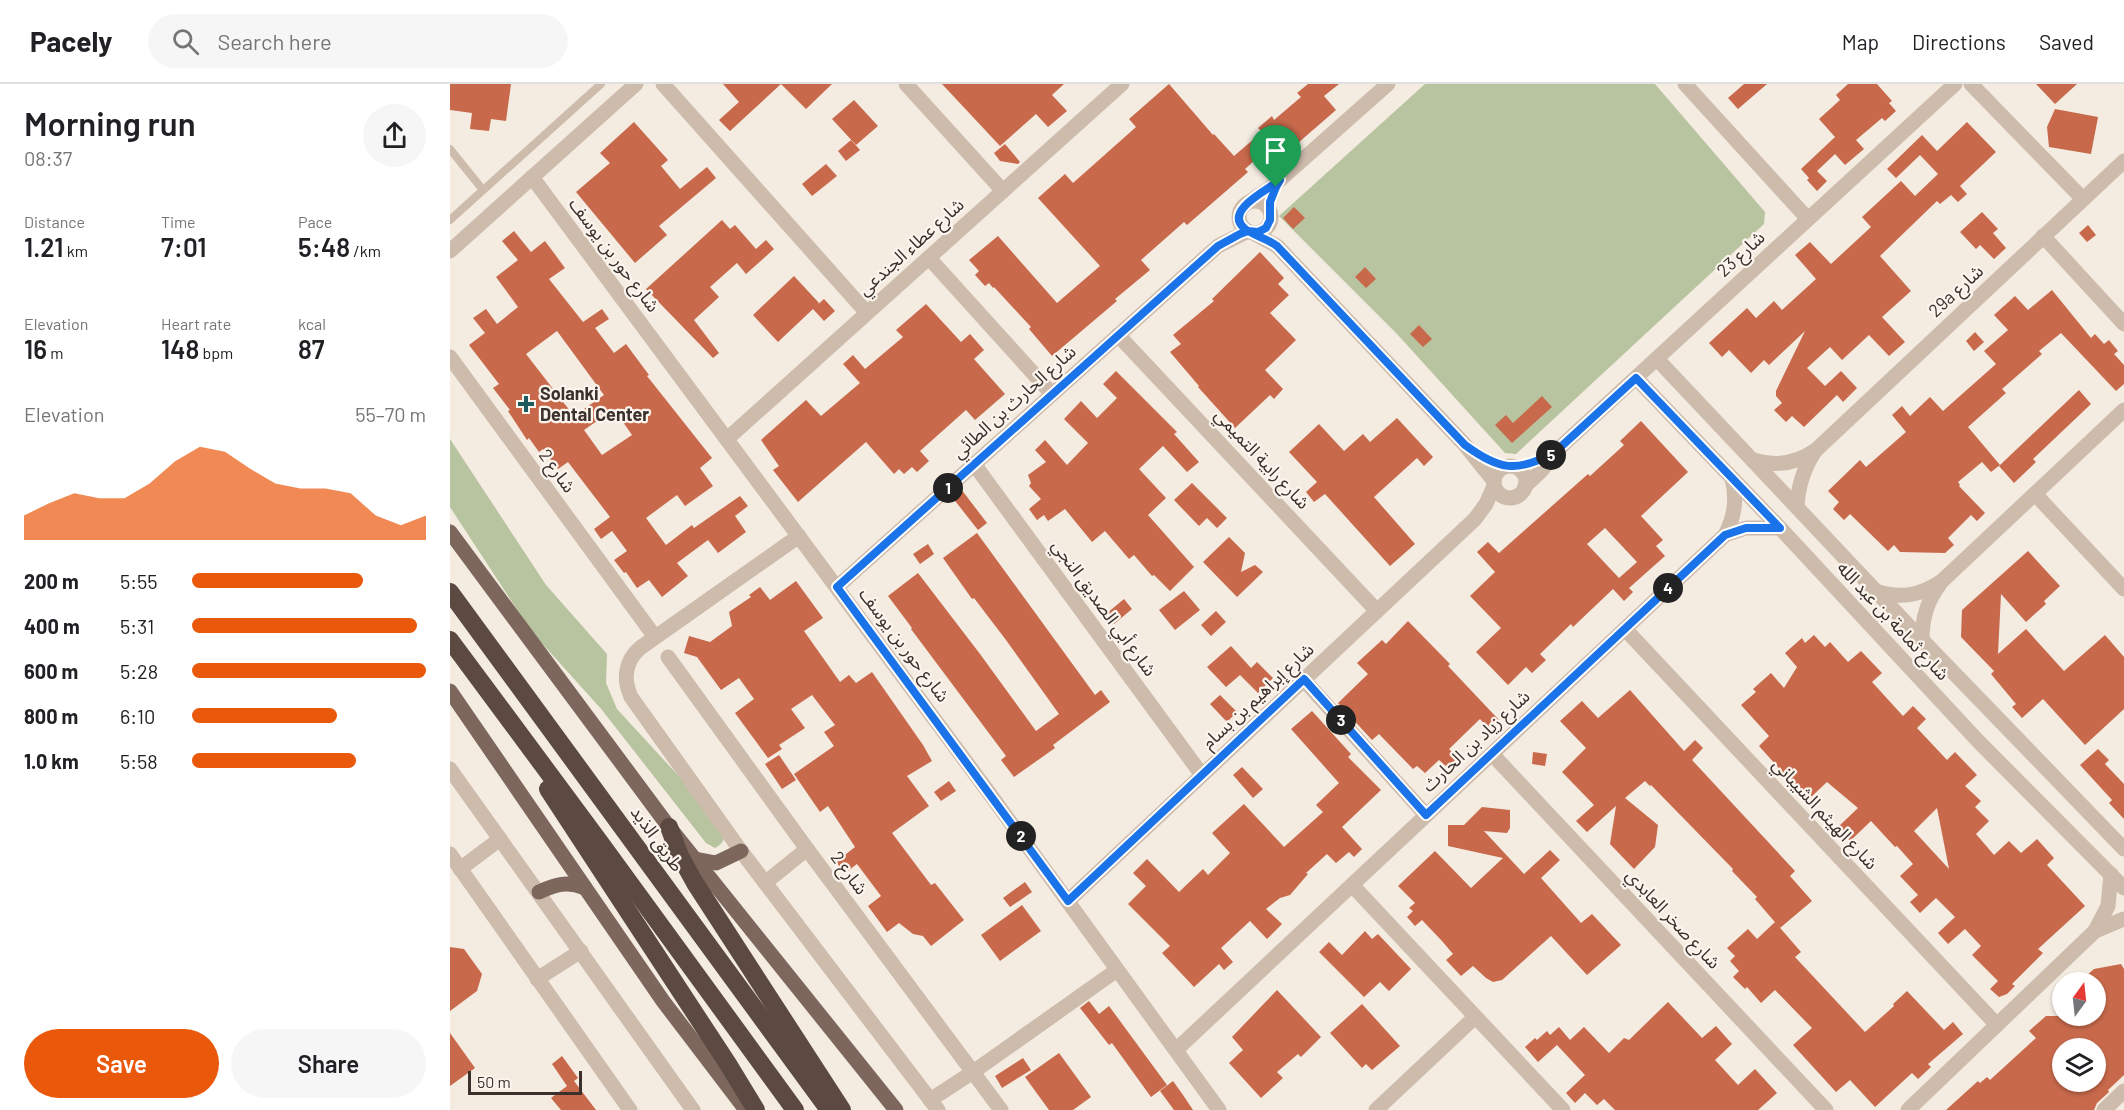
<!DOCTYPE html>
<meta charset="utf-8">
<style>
:root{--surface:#fff;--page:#f6f6f6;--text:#202124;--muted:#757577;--line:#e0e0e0;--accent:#ea580c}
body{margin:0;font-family:Barlow,"Noto Sans Arabic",sans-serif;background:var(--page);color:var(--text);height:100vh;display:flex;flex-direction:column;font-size:22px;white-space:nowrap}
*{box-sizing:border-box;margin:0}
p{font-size:20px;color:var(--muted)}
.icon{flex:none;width:33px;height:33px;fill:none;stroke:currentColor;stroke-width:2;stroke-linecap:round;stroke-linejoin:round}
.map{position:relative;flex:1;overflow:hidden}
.panel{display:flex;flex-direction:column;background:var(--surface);width:450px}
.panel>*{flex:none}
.needle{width:39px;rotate:15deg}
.controls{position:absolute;left:1602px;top:888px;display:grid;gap:12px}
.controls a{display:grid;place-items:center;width:54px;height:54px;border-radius:50%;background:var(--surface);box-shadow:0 2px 4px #0004;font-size:30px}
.scale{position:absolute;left:18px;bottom:15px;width:114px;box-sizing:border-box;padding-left:6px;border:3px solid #3b302b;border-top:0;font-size:16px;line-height:21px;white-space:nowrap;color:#3b302b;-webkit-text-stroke:4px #fbf5ee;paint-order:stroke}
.pin{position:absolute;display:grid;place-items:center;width:51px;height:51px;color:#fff;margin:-62px -26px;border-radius:50% 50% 50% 0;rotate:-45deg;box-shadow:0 0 6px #0007}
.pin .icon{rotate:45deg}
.km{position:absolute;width:30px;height:30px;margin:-15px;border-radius:50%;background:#222;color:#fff;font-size:16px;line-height:30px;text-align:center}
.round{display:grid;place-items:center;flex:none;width:63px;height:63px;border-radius:32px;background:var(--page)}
.overview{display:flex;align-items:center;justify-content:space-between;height:102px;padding:0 24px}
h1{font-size:33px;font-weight:600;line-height:45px}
.figures{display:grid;grid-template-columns:repeat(3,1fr);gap:9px;height:102px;padding:6px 24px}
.figures div{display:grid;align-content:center}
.figures b{font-size:26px;font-weight:600}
.figures small{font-size:16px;font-weight:400}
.figures p{font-size:16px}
.chart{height:168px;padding:12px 24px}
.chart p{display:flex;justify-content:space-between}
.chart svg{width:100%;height:108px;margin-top:6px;fill:var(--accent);opacity:.7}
.primary-button{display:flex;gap:12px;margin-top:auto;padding:12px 24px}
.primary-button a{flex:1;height:69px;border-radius:36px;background:var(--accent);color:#fff;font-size:24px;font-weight:600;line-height:69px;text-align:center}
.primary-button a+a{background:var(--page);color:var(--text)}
ul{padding:0 24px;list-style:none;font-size:20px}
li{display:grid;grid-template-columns:96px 72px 1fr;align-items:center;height:45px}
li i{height:15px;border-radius:8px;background:var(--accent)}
header{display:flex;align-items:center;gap:36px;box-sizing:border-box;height:84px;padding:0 30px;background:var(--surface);border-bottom:2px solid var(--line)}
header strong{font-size:28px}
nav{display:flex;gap:33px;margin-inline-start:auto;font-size:21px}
.search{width:420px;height:54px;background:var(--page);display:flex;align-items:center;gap:15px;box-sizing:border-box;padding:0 21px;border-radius:33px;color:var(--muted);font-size:22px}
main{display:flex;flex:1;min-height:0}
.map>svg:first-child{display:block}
</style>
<header>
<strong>Pacely</strong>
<div class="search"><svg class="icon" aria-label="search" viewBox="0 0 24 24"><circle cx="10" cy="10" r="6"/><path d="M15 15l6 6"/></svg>Search here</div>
<nav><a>Map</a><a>Directions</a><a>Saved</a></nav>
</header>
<main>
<section class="panel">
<div class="overview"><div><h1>Morning run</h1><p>08:37</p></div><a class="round"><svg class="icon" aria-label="share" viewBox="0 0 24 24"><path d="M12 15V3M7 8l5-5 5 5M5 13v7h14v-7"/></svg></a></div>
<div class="figures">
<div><p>Distance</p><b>1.21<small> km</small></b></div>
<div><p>Time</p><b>7:01</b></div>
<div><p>Pace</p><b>5:48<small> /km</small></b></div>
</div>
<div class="figures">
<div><p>Elevation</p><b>16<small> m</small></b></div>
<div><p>Heart rate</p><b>148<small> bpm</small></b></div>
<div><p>kcal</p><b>87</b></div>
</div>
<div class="chart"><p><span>Elevation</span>55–70 m</p>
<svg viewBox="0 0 160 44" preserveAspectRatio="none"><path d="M0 44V34L10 29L20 25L30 27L40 27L50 21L60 12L70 6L80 8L90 15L100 21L110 23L120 23L130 25L140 34L150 38L160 34V44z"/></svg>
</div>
<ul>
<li><b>200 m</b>5:55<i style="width:73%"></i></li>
<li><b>400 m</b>5:31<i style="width:96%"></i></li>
<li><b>600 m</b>5:28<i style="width:100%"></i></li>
<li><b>800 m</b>6:10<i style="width:62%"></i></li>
<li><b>1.0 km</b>5:58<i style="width:70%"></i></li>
</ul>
<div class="primary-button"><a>Save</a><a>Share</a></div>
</section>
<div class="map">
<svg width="1674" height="1026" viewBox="0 0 1674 1026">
<rect width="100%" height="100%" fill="#f4ebe1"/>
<g fill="#b8c4a0">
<polygon points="975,0 1205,0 1315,128 1314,140 1066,370 1055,369 947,250 829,132"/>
<path d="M0 355 96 501 157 570 156 599 167 625 225 688 273 745C275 755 274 759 265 764L256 759 152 626 81 547 0 423Z"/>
</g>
<g fill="#c8694b" fill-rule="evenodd">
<polygon points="0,0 61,0 56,37 41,35 39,47 20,45 22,29 0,26"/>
<polygon points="273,0 331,0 280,47 269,36 289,18"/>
<polygon points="331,0 382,0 356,25"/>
<polygon points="492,0 614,0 602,11 617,27 598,43 586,30 550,62"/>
<polygon points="719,0 763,51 764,50 784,72 812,48 808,44 822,32 824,36 851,13 847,9 858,0 889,0 874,12 886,26 833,72 823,60 795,85 798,88 737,141 734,138 691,176 700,186 665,215 667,217 602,272 579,245 581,243 544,203 543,204 539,199 535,202 525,191 529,187 519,176 548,152 607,219 650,182 588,114 615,90 623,99 686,43 679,35"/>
<polygon points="1294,0 1317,0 1288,25 1278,14"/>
<polygon points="1398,0 1427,0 1442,17 1439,19 1446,27 1435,37 1432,34 1406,56 1414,65 1395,81 1385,70 1367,87 1377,97 1367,107 1357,96 1359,94 1351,85 1385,53 1369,35 1390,16 1386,11"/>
<polygon points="1586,0 1627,0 1605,20"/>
<polygon points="404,16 428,42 406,61 382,35"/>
<polygon points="1605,25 1648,33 1641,70 1599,63 1597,43"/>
<polygon points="184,38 218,76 211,82 230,105 257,83 266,94 209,142 217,151 185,179 126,108 160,79 150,69"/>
<polygon points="1517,38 1546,68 1510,102 1517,110 1508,118 1501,111 1490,120 1487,117 1430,172 1461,207 1432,233 1455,258 1439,272 1419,251 1392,276 1380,263 1357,284 1375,302 1391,287 1407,304 1393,318 1387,311 1354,343 1342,332 1336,338 1324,326 1332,319 1326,312 1326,307 1355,247 1319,281 1314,276 1301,289 1279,266 1272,273 1259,259 1297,224 1306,234 1324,217 1332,226 1366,195 1345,171 1360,158 1381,180 1421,143 1412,133 1451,97 1465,112 1488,90 1470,71 1446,94 1437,85 1472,51 1487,67"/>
<polygon points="401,56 410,66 396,77 388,67"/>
<polygon points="555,60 570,78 568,80 550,77 544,69"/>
<polygon points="376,80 387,92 362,112 352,100"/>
<polygon points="844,123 855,134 843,145 833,134"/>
<polygon points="1532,128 1548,145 1543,149 1556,164 1544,175 1530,161 1526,165 1510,148"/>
<polygon points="272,136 280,145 285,141 306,165 316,156 324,165 296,190 287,179 260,203 269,213 244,236 269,269 263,274 196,205"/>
<polygon points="1638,141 1646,151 1637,158 1629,149"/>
<path d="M64 147 81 168 95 157 115 184 99 195 133 238 152 225 159 235 145 244 164 269 176 260 199 291 197 292 262 374 250 384 263 402 235 422 227 411 196 434 216 461 242 441 244 444 290 412 298 422 285 432 296 448 268 469 258 456 227 479 238 492 212 513 199 496 187 504 176 488 174 489 164 476 177 467 162 447 151 455 144 445 160 433 118 378 108 385 93 365 89 368 79 354 77 356 58 327 60 326 43 304 49 300 19 261 35 249 23 234 36 225 47 240 68 223 46 193 68 176 52 157ZM107 247 154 311 124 332 76 270ZM164 325 182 351 152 371 134 346Z"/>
<polygon points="810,168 834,194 828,200 839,211 820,229 846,256 815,286 833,305 824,315 820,311 785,344 748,303 749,302 720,268 731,260 723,251 764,217 762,215"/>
<polygon points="915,183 926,195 916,204 905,193"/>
<polygon points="344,192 369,219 366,222 374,215 385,227 374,237 363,225 328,258 303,231"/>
<polygon points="1602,206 1641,254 1645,250 1654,260 1659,256 1668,267 1664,270 1674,281 1674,300 1666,307 1611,249 1589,267 1592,270 1552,305 1556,309 1518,343 1550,381 1541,388 1532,378 1508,398 1510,401 1509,402 1535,429 1527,437 1521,431 1498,454 1504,461 1495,469 1450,468 1444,461 1438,467 1400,430 1394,436 1383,425 1389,418 1378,407 1410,376 1416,383 1456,348 1442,331 1452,322 1460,332 1480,313 1493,327 1546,280 1534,267 1558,246 1544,231 1565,212 1578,226"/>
<polygon points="476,220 511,258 520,250 534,266 524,275 555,310 525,336 516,326 470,367 479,377 467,388 462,383 454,390 449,385 444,390 416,358 348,418 323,386 329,382 311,356 356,316 371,332 410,299 393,280 403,271 415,285 453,253 446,246"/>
<polygon points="969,241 982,255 973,263 960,250"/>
<polygon points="1525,248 1534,258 1524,267 1516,257"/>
<polygon points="666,287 727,348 724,350 749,378 737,388 713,362 689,385 716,414 698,431 744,483 720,507 704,491 702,492 684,471 679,475 655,447 642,458 615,425 598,437 594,431 587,436 579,425 591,415 579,402 581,399 578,391 596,378 585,366 595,356 617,381 638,359 614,335 631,317 647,334 667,314 653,300"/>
<polygon points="1629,306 1641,320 1583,375 1586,378 1564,399 1549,382"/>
<polygon points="1092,312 1102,323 1062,359 1045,341 1056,331 1063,339"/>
<polygon points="947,334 983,373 974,382 967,374 924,413 965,460 940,482 875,410 864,418 856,408 867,398 839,368 869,340 894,367 913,350 920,358"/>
<path d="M1191 337 1238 388 1191 432 1213 456 1206 462 1215 472 1179 504 1183 508 1174 517 1163 505 1123 543 1121 540 1090 570 1096 576 1082 589 1076 583 1058 601 1026 568 1051 544 1020 512 1045 488 1027 468 1038 458 1049 469 1138 390 1140 392 1174 361 1170 357ZM1155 444 1187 478 1169 494 1137 460Z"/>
<polygon points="742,399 777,434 767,444 757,434 749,442 724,416"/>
<polygon points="511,405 537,439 528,446 502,413"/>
<polygon points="527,449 645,611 651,606 660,618 603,661 605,664 564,693 551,676 556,672 461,545 462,544 438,512 468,489 530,570 586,647 609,630 556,556 524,514 522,515 493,474"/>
<polygon points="779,453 795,469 791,488 805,481 813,488 787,513 753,478"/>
<polygon points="478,460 484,470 470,480 463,470"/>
<polygon points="1578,467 1610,502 1594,517 1596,520 1576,538 1551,510 1548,570 1576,545 1614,587 1655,551 1674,573 1674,625 1635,661 1593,615 1572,634 1562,623 1566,620 1541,590 1544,587 1511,553 1512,526"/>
<polygon points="346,497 373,534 354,547 390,598 399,591 406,599 422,588 473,661 482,677 457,692 479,722 442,749 481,801 485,799 514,836 481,862 473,852 463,850 449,839 437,848 418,822 431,812 407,780 395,789 386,778 405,763 378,722 370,728 344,690 384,662 374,648 385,641 362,611 341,625 355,644 329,661 332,665 318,674 285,629 304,615 289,594 271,606 247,573 234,569 239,552 260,558 282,542 279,528 301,513 299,511 310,503 320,516"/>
<polygon points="734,507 750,526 725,546 709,526"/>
<polygon points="674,515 682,525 664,540 656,530"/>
<polygon points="766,527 776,538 761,552 751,541"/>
<polygon points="958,537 1000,580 998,582 1049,636 1039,645 1030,635 999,665 1008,674 998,684 989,676 975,689 967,682 963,685 929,650 922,656 888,619 918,590 907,579 932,556 936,560"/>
<path d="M1364 551 1375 563 1380 558 1398 578 1411 567 1432 589 1422 598 1453 632 1463 622 1476 635 1467 644 1497 676 1505 668 1527 691 1515 702 1531 717 1525 723 1539 737 1526 750 1544 771 1559 757 1571 769 1587 755 1604 774 1597 781 1635 822 1588 865 1593 869 1562 900 1565 902 1557 910 1549 913 1540 905 1548 897 1522 871 1531 862 1515 845 1498 860 1488 849 1505 833 1486 814 1470 829 1460 818 1468 811 1450 792 1463 780 1447 762 1445 763 1421 737 1400 757 1387 744 1408 724 1377 698 1360 714 1336 690 1335 691 1309 662 1319 652 1291 621 1306 608 1303 605 1321 589 1334 604 1347 583 1335 569 1352 554 1355 559ZM1487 724 1499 785 1464 747Z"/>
<polygon points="781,562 801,584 807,578 823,594 808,609 790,591 776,603 757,583"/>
<polygon points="1180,606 1234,667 1245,656 1253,664 1242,676 1345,787 1340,792 1362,817 1330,844 1305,815 1307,813 1282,787 1283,785 1201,701 1200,702 1195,697 1175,714 1208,741 1205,763 1184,785 1160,760 1166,722 1137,748 1126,737 1144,721 1112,688 1136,664 1110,637 1132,617 1148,634"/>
<polygon points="770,611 787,628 777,638 760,620"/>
<polygon points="862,627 901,670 898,673 931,706 892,743 912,765 904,773 899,768 886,779 877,770 856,789 858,790 840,811 830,814 816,825 832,840 817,855 800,837 771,864 783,878 774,886 769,880 744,903 712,869 720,862 678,820 696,802 683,789 697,775 729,808 753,785 758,791 780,769 762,749 794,720 834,763 873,728 866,721 889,699 841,645"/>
<polygon points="1648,665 1659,676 1655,680 1674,700 1674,735 1659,719 1662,716 1630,681"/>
<polygon points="1083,668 1097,670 1095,682 1082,680"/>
<polygon points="329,671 346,696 332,705 315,680"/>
<polygon points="792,683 813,705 803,714 783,691"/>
<polygon points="499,697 506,707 491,717 484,708"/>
<polygon points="1032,723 1060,726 1060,744 1057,749 1034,747 1074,790 1100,766 1110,776 1091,794 1131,839 1142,830 1171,861 1137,891 1101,852 1052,896 1043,898 1036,894 1023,882 1011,892 996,876 1003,870 992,857 972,836 965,842 957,833 963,827 959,824 965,819 948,802 985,767 1021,804 1053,774 998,762 998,741 1014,741"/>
<polygon points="575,798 582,808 560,823 553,814"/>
<polygon points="572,821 591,847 550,877 531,851"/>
<polygon points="1325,838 1351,868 1345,873 1415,948 1444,922 1443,920 1457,907 1494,946 1503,938 1513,950 1478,980 1481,983 1468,995 1462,989 1425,1023 1400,996 1386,1008 1343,961 1362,944 1325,906 1311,919 1297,903 1295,905 1283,893 1289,887 1280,877 1285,872 1277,864 1298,845 1307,855"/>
<polygon points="915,847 922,855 928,850 961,885 939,907 930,898 914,913 869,868 879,858 892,871"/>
<polygon points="0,863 14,865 32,890 27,907 0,927"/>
<path d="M1671 880 1674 885V991L1658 1006 1659 1008 1647 1019 1644 1026H1496L1528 997 1530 999 1537 993 1540 996 1586 954 1579 947 1596 932H1646V898H1629L1644 885ZM1612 964H1646V998H1612Z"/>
<polygon points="827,906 871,953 851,973 848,970 827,988 833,994 811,1014 779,979 793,966 782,953"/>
<polygon points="639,917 649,930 659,922 717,1001 701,1013 662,959 659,961 630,924"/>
<polygon points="1218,918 1252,954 1266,942 1282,960 1265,976 1288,1001 1305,985 1327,1009 1308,1026 1165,1026 1154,1015 1147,1021 1135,1009 1125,1019 1116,1009 1135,991 1107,961 1088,978 1075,963 1085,954 1087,956 1097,947 1100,951 1109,943 1120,956 1134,943 1159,969 1174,954 1179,956"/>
<polygon points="912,920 950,962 922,986 916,980 912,984 880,949"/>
<polygon points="0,949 25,984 0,1002"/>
<polygon points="609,969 641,1013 623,1026 599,1026 575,993"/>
<polygon points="112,972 128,994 124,997 146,1026 111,1026 101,1014 117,1002 102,980"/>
<polygon points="573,974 581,986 552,1004 545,992"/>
<polygon points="723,997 733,1011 743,1026 724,1026 710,1007"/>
</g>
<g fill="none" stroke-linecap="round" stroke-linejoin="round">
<g stroke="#cdbbac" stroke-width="8">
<polyline points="0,65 33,106"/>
<polyline points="0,136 151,0"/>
</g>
<g stroke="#cdbbac" stroke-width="15">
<polyline points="213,0 417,229"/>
<polyline points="456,0 553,107"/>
<polyline points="1235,0 1358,135"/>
<polyline points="1521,0 1633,115"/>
<polyline points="82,93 537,706 769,1026"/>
<circle cx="805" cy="133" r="16"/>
<polyline points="799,118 823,102 938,0"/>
<polyline points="803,149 827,162 1015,361 1044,397"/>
<polyline points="1593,152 1674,240"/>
<polyline points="0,167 186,0"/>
<polyline points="479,174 602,310"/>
<polyline points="668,251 927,527"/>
<polyline points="0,273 205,553"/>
<polyline points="1207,275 1472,556 1674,765"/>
<polyline points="1186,294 1330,444 1528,657 1674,804"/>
<polyline points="277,355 672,0"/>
<path d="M1303 376C1326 383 1346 380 1366 366L1674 77"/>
<polyline points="524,380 752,691"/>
<circle cx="1060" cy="398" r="16"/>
<polyline points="1075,402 1092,386 1104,369 1505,0"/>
<polyline points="1585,410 1674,505"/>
<path d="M1347 423C1348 402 1353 385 1365 367"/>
<polyline points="1275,451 1296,444 1330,444"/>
<path d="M349 452 190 564C175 577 173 595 181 613L291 767 488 1026"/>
<polyline points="387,503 768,162 798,147"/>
<path d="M1425 507C1450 515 1470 512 1492 497L1674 326"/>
<polyline points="1175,545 1547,941"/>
<path d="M1472 556C1472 534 1477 517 1490 500"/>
<polyline points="218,573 357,765 551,1026"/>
<polyline points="853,595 976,731"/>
<polyline points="1042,670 1376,1026"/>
<polyline points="0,685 243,1026"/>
<polyline points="0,770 180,1026"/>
<polyline points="10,785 50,755"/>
<polyline points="315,799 357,765"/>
<polyline points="902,801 1113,1026"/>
<polyline points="618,817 1025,435 1036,420 1044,402"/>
<polyline points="1645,847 1674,835"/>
<polyline points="87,895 131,867"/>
<path d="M726 966 1275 451C1285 432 1287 415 1282 394"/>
<polyline points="480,1016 523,988 667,886"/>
<polyline points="926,1026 1025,933"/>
<polyline points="1458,1026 1645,847 1658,822 1661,790"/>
<polyline points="1654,1026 1674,1007"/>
</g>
<g stroke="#7d675c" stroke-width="15">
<polyline points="0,448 219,743 446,1026"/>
<polyline points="0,607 213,917 296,1026"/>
<polyline points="245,775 266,779 291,767"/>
<path d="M89 808C106 800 117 797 135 804"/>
</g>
<g stroke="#5c4a42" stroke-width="18">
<polyline points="0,508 379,1026"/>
<polyline points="0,556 152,761 345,1026"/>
<polyline points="98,705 278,980 306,1026"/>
<polyline points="219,743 230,772 245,799 392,1026"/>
</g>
</g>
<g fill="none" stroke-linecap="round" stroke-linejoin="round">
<g stroke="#fff" stroke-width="12">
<path id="route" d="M826 103 820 118V136L816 144 808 148 798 147 790 150 768 162 387 503 618 817 854 595 976 731 1275 451 1296 444H1330L1186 294 1104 369C1066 389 1049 386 1015 361L827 162C818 155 800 150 794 144 774 126 818 106 830 96L826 103"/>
</g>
<use href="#route" stroke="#1a73e8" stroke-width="8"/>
</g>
<path fill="#1f5a5e" stroke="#fbf5ee" stroke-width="2" d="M73 311h6v6h6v6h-6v6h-6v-6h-6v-6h6z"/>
<g text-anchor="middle" stroke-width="4.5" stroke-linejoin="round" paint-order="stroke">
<g font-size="18" fill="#3b302b" stroke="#fbf5ee">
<text transform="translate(461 163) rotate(-42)" y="6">شارع عطاء الجندعي</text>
<text transform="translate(1291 170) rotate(-43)" y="6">شارع 23</text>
<text transform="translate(164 171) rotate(53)" y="6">شارع حور بن يوسف</text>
<text transform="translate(1506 207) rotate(-43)" y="6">29a شارع</text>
<text transform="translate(564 318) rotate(-42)" y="6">شارع الحارث بن الطائي</text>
<text transform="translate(812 375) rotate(47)" y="6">شارع رابية التميمي</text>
<text transform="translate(107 387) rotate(54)" y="6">شارع 2</text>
<text transform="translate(654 524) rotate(54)" y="6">شارع أبي الصديق النجي</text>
<text transform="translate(1443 537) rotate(47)" y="6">شارع ثمامة بن عبد الله</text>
<text transform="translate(454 561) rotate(53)" y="6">شارع حور بن يوسف</text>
<text transform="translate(808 612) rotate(-43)" y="6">شارع إبراهيم بن بسام</text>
<text transform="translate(1026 657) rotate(-43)" y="6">شارع زياد بن الحارث</text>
<text transform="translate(1375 730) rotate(47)" y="6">شارع الهيثم الشيباني</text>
<text transform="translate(207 755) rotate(54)" y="6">طريق الذيد</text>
<text transform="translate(399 789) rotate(53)" y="6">شارع 2</text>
<text transform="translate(1223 835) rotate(47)" y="6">شارع صخر العابدي</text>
</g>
<g font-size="18" font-weight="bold" fill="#3b302b" stroke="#fbf5ee" text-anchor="start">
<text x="90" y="316">Solanki<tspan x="90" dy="21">Dental Center</tspan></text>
</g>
</g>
</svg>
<div class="controls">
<a><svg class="needle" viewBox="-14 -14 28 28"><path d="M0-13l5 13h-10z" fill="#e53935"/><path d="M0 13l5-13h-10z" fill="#757577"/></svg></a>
<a><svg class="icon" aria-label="layers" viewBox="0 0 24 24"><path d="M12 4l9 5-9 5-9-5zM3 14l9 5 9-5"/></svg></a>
</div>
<div class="scale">50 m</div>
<div class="pin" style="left:826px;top:103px;background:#1e9e55"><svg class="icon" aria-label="arrive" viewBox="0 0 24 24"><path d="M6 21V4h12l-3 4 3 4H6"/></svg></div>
<b class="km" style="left:498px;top:404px">1</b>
<b class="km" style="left:571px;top:752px">2</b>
<b class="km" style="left:891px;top:636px">3</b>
<b class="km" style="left:1218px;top:504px">4</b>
<b class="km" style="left:1101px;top:371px">5</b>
</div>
</main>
